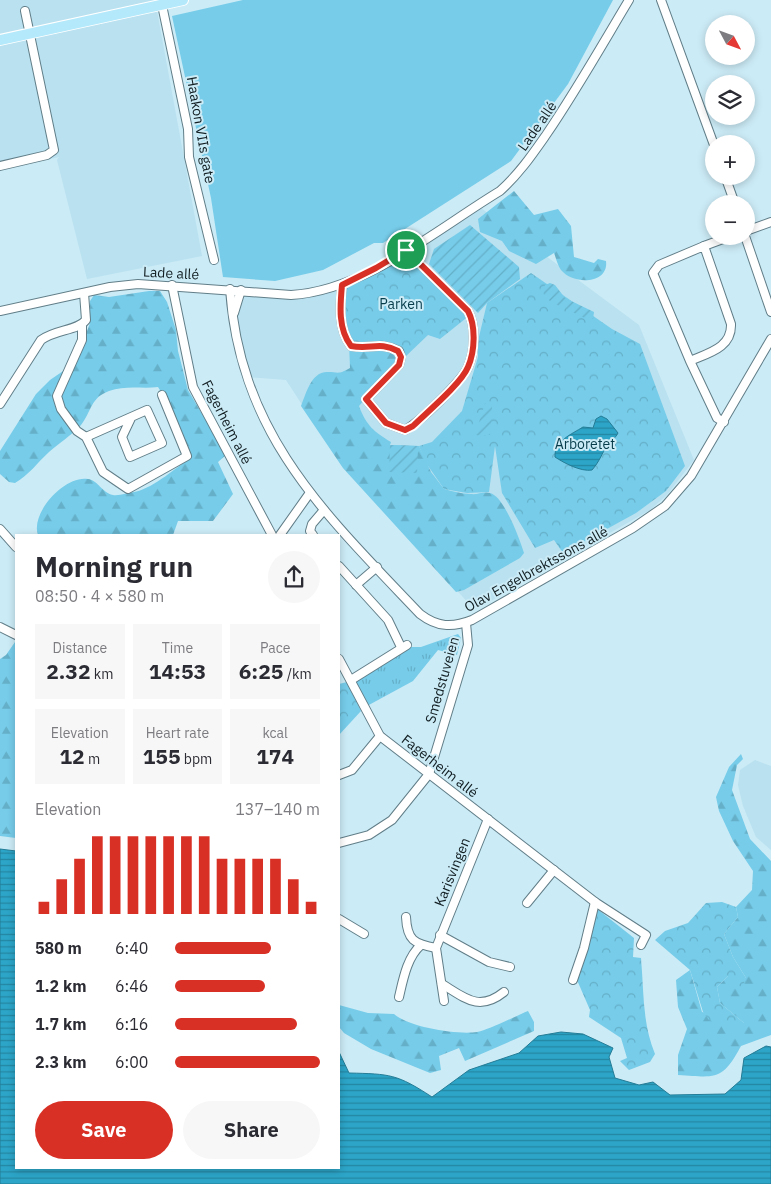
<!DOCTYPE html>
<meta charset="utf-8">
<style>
:root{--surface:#fff;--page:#f7f7f7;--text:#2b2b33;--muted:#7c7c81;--accent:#d93025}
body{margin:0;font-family:"IBM Plex Sans",sans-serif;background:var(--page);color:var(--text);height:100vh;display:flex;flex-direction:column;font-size:19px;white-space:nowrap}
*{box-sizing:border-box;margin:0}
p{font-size:16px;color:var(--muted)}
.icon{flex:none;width:28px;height:28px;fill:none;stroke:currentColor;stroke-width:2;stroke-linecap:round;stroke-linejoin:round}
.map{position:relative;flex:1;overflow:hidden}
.panel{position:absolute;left:15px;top:534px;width:325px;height:635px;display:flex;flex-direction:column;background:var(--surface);border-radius:0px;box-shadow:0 2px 8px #0003}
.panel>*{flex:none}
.needle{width:32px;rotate:131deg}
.buttons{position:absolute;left:705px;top:15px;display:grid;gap:10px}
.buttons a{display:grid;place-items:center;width:50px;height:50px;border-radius:50%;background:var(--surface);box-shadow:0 2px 8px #0003;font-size:25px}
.pin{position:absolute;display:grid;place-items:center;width:42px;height:42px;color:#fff;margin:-21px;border:2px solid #fff;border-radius:50%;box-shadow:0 1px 5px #0007}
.round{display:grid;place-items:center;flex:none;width:52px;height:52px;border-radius:26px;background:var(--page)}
.headline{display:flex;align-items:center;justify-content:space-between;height:85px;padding:0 20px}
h1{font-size:28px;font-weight:700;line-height:38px}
.metrics{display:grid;grid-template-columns:repeat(3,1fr);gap:8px;height:85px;padding:5px 20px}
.metrics div{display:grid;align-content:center;border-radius:0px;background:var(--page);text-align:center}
.metrics b{font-size:21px;font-weight:700}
.metrics small{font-size:14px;font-weight:400}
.metrics p{font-size:14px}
.chart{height:140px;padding:10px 20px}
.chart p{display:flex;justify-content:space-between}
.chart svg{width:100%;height:90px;margin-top:5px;stroke:var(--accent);stroke-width:6}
.action{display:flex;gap:10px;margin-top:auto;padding:10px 20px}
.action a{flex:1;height:58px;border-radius:30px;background:var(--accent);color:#fff;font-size:20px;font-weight:700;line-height:58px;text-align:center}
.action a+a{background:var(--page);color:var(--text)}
ul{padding:0 20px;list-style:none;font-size:16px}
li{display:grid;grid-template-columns:80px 60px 1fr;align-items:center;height:38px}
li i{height:12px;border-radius:6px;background:var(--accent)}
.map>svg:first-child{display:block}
</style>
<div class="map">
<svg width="771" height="1184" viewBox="0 0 771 1184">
<defs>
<pattern id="grass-tufts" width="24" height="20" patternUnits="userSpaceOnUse" patternTransform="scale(1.25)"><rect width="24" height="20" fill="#76cce9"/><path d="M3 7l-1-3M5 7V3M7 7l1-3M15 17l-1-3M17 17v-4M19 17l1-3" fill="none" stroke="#65afc8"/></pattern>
<pattern id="forest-firs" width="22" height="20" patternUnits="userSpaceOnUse" patternTransform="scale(1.25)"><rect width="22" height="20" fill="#76cce9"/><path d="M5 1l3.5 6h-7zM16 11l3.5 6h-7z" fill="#65afc8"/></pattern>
<pattern id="park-crowns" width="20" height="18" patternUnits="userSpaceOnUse" patternTransform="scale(1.25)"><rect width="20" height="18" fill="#76cce9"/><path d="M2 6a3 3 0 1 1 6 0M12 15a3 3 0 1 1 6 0" fill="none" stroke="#65afc8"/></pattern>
<pattern id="garden-furrows" width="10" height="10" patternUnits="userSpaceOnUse" patternTransform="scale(1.25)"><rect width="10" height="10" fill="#76cce9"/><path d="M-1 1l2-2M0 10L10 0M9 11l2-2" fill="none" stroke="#65afc8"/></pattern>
<pattern id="water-rules" width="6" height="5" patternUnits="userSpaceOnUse" patternTransform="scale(1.25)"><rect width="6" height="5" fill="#2ca5c8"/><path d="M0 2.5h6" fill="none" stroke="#2486a2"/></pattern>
</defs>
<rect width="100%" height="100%" fill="#cbebf6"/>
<g fill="#b9e1f0">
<polygon points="0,0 155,0 202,256 87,279 57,160 59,157 0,170"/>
<polygon points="477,205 639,325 694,460 667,495 650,510 475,610 343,468 286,380 246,377 232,320 241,290 313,293 376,268"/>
<polygon points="755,760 771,766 771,850 756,837 743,806 738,785 740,770"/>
</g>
<polygon fill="url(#grass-tufts)" points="458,634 461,638 457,655 438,650 413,681 367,706 355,682 410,647 421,647"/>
<g fill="url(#forest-firs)">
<path d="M514 191 534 215 558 209 571 226 574 257 594 263 598 259 606 261C609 284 574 285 562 271 558 267 556 258 554 253L536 264 509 251 502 241 480 232 478 219Z"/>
<path d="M149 291H160L167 302 176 330 178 351 188 390 226 455 218 462 233 494 213 521H178L173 535H38C30 513 65 475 88 479 98 480 102 493 113 495 116 496 124 494 128 493 148 492 169 473 185 462L165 398 158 387C142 389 125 385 109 391 90 398 92 411 81 425 72 435 59 443 49 452 37 463 29 475 15 483L9 482 0 474V451L36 394 50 380 69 367 79 353 90 323V301L94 295 109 297Z"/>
<path d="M349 342 386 344 401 357 359 406C366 425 374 432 391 442L390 445 419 446 431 472 444 489C452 491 462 494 471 494 477 495 484 491 490 493 504 496 520 540 524 553L520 558 464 590 456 592 343 468 301 406C306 394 311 372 327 372 339 372 338 375 350 368Z"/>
<polygon points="15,642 16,642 16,838 0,836 0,659 6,655"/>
<path d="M741 754 743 759 737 765 732 790 750 839 771 861V1035L741 1046C722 1082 715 1077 678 1075V1055L687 1029 678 1007 676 980 690 970 702 1012 744 1023 720 1003 717 987 728 976 746 978 733 957 724 934 738 917 736 907 752 890 753 871 733 841 719 811 716 797 729 767Z"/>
<path d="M339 1005 368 1013 394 1014C408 1027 457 1035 477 1032 486 1031 516 1016 528 1011L534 1022V1031L465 1061 459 1048 439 1056 441 1070 430 1073 371 1049 344 1033 339 1027Z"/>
</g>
<g fill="url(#park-crowns)">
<path d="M402 255 414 259 470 315 440 339 428 335 404 358 400 349C381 340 381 346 362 345 337 345 342 306 343 288L366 278Z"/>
<polygon points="531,273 612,329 640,344 685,466 666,491 636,513 563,553 554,540 535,548 502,493 495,446 489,492 467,493 444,489 426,463 419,446 432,442 462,411 478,357 478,341 487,303"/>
<polygon points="347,682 361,711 339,735 339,684"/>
<polygon points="722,902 736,907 738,917 724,934 733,957 746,978 742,988 728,976 717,987 720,1003 744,1023 735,1028 709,1020 703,1012 690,970 655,940 665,931 688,923 706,903"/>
<path d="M596 908 634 938 633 957 641 958C644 991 642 1023 655 1054L650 1062 629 1070 620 1061 627 1058 621 1038 589 1017 590 1010 577 980Z"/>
</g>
<g fill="url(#garden-furrows)">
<polygon points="470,225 519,267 520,279 487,303 478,313 429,264 434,249"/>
<polygon points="550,283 555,285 565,298 594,312 593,319 587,319 551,302 544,295 543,290 545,285"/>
<polygon points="485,403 492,406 490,435 475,435"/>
<polygon points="390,445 418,446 417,473 389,472"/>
</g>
<polygon fill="#76cce9" points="243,0 613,0 568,84 511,161 383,243 374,243 323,270 275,281 223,277 211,198 172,16"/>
<g fill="url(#water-rules)" stroke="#247c96">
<path d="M601 416 607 419 618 433C615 439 610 441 607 445 602 454 599 462 592 470 581 472 564 463 555 457 554 441 572 434 583 427L593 428 596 419Z"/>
<path d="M0 849 16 851V1168H339V1052L349 1073C390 1074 397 1074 432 1097L469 1070 519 1053 538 1036 561 1032 583 1034 613 1048 609 1057 615 1078 639 1085 653 1082 670 1095 725 1094 741 1080 744 1058 766 1046 771 1047V1184H0Z"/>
</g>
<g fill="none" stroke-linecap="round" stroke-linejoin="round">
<g stroke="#617e88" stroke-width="10">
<g id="minor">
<polyline points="661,0 714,145"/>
<polyline points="162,5 188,129 189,157 214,260"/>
<polyline points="0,166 47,155 54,150 25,11"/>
<polyline points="725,176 735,204"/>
<polyline points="746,231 771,222"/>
<polyline points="745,236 771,312"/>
<polyline points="704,246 731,236"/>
<polyline points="172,285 193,387 272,535"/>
<path d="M342 285C340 306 338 329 351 346 371 350 379 341 399 351L401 357 399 365 366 399 386 423 405 430C419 423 462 381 468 367 475 351 476 326 468 311L406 250"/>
<path d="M230 289C240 435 325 514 420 614 437 627 452 628 472 620L633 528 665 506 691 476 771 339"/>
<path d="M0 311 110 287 138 284 291 295C365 291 437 229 500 191 519 174 532 155 546 135 576 91 602 45 629 0"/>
<polyline points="234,313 241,290"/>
<polyline points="82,326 82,340 57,396 61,409 77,431 86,437 103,472 128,489 187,456 162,395"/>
<path d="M690 361 653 273 659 265 704 246 731 324C732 348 708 353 690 361L717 418 724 422"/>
<path d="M0 404 41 340C56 329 77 331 86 320L84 293"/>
<polyline points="86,437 147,410 162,443 130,457 122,437 131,418"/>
<polyline points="0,529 16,547"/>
<polyline points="280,535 309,494"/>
<polyline points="313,535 310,531 312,524 324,510"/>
<polyline points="339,566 388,620 401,647"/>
<polyline points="356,585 377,567"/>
<polyline points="0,627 16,635"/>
<polyline points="339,659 380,736 595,902 646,935 641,945"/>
<polyline points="351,680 407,645"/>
<polyline points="339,775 352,770 380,736"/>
<polyline points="339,843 369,835 392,820 429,774 468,645 466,623"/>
<polyline points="527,903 554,870"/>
<path d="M406 917C407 940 414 944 436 948"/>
<polyline points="339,919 364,934"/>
<polyline points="440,935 489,962 510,967"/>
<polyline points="573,980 584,948 595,902"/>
<path d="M442 984C465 998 479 1012 504 992"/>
<path d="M399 997C403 980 407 957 421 945"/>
<polyline points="444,1001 436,948 488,819"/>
</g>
</g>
<g stroke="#fff" stroke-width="12">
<polyline id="major" points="0,40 183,0"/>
</g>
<use href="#minor" stroke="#fff" stroke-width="8"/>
<use href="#major" stroke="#b3e9fb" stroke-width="10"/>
</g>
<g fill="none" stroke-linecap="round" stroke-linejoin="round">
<g stroke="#fff" stroke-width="10">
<path id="route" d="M406 250 468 311C476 326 475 351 468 367 461 384 426 413 413 426L405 430 386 423 366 399 399 365 401 357 398 351C379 341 371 350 351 346 338 329 340 306 342 285L376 268Z"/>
</g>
<use href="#route" stroke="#d93025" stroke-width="6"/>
</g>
<g text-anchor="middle" stroke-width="4" stroke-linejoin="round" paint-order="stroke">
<g font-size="14" fill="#111d21" stroke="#cbebf6">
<text transform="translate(537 126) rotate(-55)" y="5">Lade allé</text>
<text transform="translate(201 130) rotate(80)" y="5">Haakon VIIs gate</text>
<text transform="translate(171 273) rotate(3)" y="5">Lade allé</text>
<text transform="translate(227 422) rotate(63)" y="5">Fagerheim allé</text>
<text transform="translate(536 569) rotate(-29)" y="5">Olav Engelbrektssons allé</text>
<text transform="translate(442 680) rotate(-74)" y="5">Smedstuveien</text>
<text transform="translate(440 766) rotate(38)" y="5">Fagerheim allé</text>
<text transform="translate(452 872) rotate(-68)" y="5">Karisvingen</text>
</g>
<g font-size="14" fill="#073c4b" stroke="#cbebf6">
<text x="401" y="309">Parken</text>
<text x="585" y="449">Arboretet</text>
</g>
</g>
</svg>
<div class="buttons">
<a><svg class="needle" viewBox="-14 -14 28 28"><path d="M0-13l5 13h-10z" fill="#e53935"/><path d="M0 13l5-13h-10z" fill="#7c7c81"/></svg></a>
<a><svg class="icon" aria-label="layers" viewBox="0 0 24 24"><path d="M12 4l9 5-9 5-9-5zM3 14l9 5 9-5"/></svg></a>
<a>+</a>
<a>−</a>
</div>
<div class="pin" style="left:406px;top:250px;background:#1e9e55"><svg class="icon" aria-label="arrive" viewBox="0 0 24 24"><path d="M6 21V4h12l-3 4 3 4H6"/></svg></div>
<section class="panel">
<div class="headline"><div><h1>Morning run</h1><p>08:50 · 4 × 580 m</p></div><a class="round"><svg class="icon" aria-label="share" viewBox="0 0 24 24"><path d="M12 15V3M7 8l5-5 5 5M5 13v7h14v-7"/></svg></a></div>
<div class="metrics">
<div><p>Distance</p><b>2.32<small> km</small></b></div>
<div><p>Time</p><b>14:53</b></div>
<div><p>Pace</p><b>6:25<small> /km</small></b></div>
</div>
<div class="metrics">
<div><p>Elevation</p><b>12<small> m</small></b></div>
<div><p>Heart rate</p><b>155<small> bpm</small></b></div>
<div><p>kcal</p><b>174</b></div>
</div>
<div class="chart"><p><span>Elevation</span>137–140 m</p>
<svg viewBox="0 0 160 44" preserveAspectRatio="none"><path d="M5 44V38M15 44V27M25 44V17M35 44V6M45 44V6M55 44V6M65 44V6M75 44V6M85 44V6M95 44V6M105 44V17M115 44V17M125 44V17M135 44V17M145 44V27M155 44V38"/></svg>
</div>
<ul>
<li><b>580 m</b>6:40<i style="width:66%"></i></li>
<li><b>1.2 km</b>6:46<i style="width:62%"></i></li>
<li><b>1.7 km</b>6:16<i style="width:84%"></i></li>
<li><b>2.3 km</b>6:00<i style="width:100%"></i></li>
</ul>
<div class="action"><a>Save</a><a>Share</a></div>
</section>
</div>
